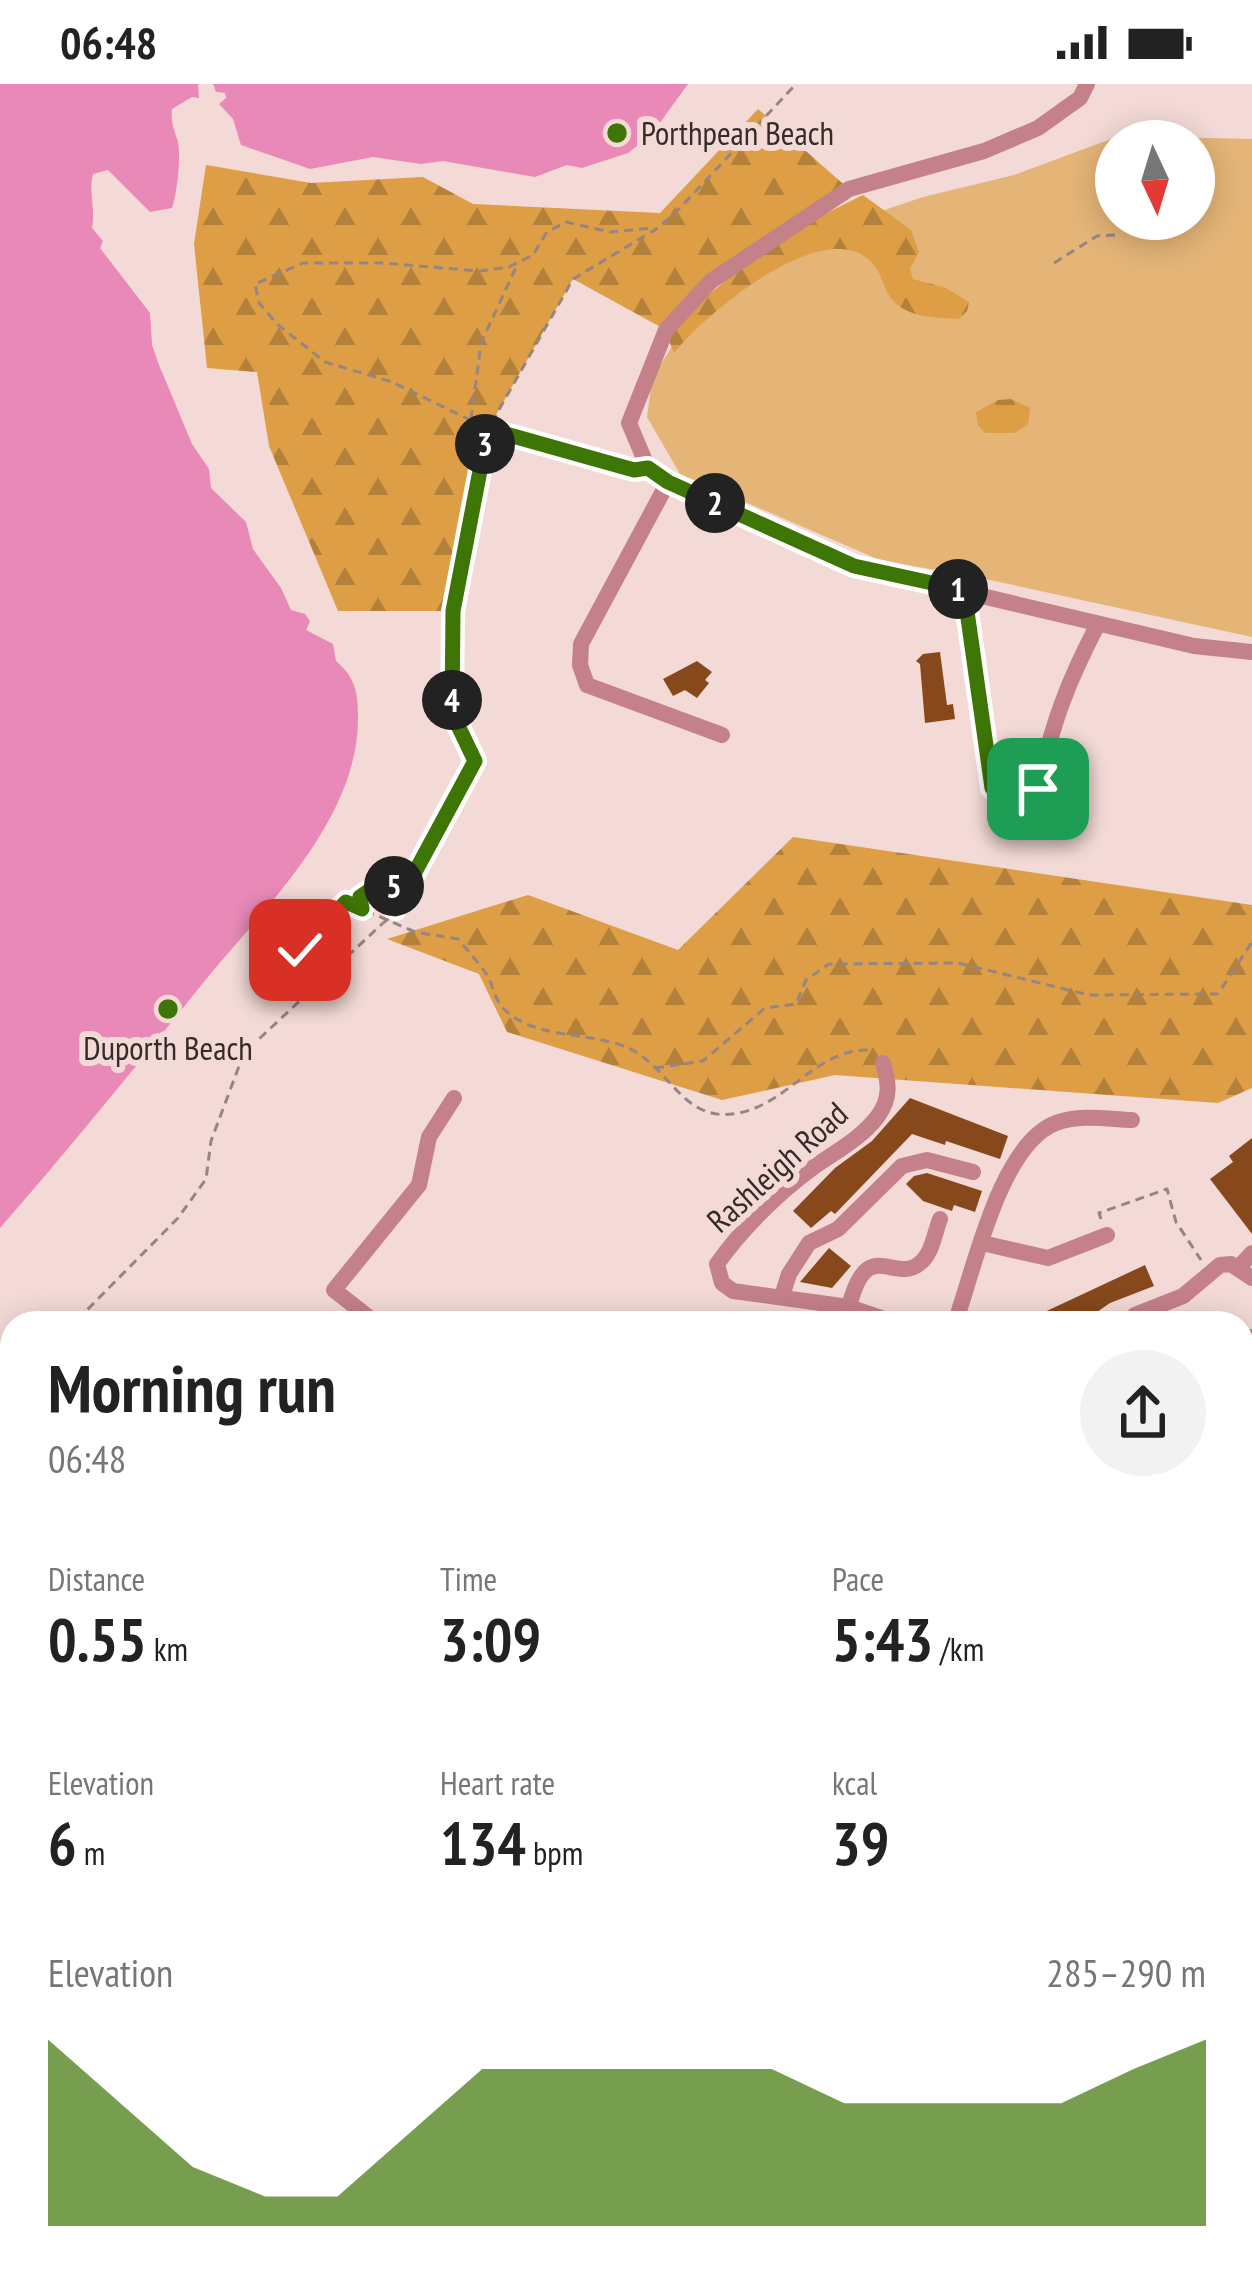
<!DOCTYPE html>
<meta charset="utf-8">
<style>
:root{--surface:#fff;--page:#f2f2f2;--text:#222;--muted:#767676;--accent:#3e7605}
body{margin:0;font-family:"PT Sans Narrow",sans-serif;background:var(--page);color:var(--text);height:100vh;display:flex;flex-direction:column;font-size:45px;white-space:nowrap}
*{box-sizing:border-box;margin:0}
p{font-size:39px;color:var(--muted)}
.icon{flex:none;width:66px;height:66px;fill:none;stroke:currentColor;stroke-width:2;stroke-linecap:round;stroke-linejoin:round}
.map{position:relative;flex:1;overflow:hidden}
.drawer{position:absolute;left:0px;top:1227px;width:1254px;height:975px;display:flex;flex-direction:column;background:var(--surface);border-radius:36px 36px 0 0;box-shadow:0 6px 30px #0003}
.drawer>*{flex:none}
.needle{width:78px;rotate:176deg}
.fabs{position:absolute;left:1095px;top:36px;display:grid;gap:24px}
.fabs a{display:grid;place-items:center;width:120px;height:120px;border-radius:50%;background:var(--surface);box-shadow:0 6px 30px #0003;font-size:60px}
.pin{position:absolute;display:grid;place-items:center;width:102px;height:102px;color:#fff;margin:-51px;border-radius:24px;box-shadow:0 6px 18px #0006}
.km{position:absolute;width:60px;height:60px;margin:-30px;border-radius:50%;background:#222;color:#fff;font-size:33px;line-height:60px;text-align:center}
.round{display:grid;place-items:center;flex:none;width:126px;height:126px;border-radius:63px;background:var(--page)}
.headline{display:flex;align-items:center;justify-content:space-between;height:204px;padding:0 48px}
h1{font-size:66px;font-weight:600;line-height:90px}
.stats{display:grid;grid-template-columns:repeat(3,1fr);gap:18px;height:204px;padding:12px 48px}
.stats div{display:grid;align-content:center}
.stats b{font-size:60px;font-weight:600}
.stats small{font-size:33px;font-weight:400}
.stats p{font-size:33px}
.chart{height:336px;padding:24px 48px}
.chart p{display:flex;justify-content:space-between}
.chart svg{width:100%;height:216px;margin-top:12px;fill:var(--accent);opacity:.7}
.status{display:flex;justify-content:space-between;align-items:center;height:84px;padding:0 60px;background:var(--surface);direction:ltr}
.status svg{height:33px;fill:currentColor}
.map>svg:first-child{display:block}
</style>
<div class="status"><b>06:48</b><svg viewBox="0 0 49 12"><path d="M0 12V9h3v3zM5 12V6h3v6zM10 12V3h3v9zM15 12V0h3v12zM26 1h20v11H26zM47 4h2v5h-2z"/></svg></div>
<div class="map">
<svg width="1252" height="2201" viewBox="0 0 1252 2201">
<defs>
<pattern id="forest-firs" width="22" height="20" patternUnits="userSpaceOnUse" patternTransform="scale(3)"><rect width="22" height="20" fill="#dd9e45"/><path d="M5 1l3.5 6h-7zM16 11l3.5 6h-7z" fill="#b4813a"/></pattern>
</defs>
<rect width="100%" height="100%" fill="#f3dad6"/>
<g fill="#e5b577" fill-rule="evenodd">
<path d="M1119 52 1252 55V553L967 491 882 477 680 390 647 333 652 295 680 249 722 208 831 144 923 113 1014 91ZM1116 57H1194V135H1116Z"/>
<polygon points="0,1754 12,1761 12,2190 37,2190 15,2201 0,2201"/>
<polygon points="1252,1773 1252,2201 777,2201 771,2190 1242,2190 1242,1774"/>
</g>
<g fill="url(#forest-firs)">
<polygon points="758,25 849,105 711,197 666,246 573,195 488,345 453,527 338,527 269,362 257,288 207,284 194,160 206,81 311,99 423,93 473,120 660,129"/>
<path d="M863 111 911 146 919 168 910 185 913 195 946 204 969 218 967 227 959 235C936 233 907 235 891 214 881 201 882 186 868 175 819 134 704 231 674 269L669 257 672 248C725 188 792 145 863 111Z"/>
<polygon points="1011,315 1030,324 1028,341 1014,349 985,349 978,341 976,328 998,316"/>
<polygon points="793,753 1252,821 1252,1004 1218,1019 835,991 722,1016 507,948 479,890 387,855 528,811 678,866"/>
<polygon points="1252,1528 1252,1740 1242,1741 1242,1529"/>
<polygon points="251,2190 771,2190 777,2201 233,2201"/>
</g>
<g fill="#e889b7">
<path d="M0 0H198L199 14 192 13 172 25C171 39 173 42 177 55 182 67 177 111 172 124L150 128 108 86 93 90C88 108 96 125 92 144L103 157 100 164 150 229 152 261 159 281 192 360 209 385 211 404 246 438 253 465 281 504 291 526 305 530 310 537 306 546 333 560 336 577C355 593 358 608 358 633 359 737 260 828 199 904 134 985 69 1065 0 1144Z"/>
<polygon points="213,0 688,0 651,51 628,69 582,84 567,81 535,93 443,77 421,80 373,73 310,85 241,61 233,35 219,20 226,14 225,9 216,8"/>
</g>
<g fill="#87481c">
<polygon points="940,568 947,621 953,620 955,635 925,639 920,580 916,577 923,570"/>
<polygon points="697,577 712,588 705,596 709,599 697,614 685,606 673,612 663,595"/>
<polygon points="910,1014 1008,1052 1000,1075 946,1057 945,1061 912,1050 835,1130 831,1127 811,1144 793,1127 835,1084 872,1057"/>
<polygon points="1252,1054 1252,1150 1210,1095 1233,1078 1229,1072"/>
<polygon points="927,1089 982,1107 975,1128 954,1121 952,1127 923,1117 906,1100 914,1092"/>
<polygon points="829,1164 851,1182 832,1204 800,1198"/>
<polygon points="1145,1181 1154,1202 1110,1219 1087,1235 1077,1239 1021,1239"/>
</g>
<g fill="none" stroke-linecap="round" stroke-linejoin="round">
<g stroke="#978582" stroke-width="3" stroke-dasharray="9 6" stroke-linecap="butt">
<polyline points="1054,179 1097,152 1115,151"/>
<polyline points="471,335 481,259 518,179"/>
<polyline points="629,384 495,348 392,298 325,278 277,240 259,219 255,200 303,179 384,179 480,187 509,183 533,171 547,148 566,138 610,148 654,144"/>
<polyline points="362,825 360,813 380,799 396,803 395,823"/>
<polyline points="391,833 475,677 452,629 453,527 488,345 573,195 658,144 680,124 796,0"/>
<path d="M263 883 267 898 286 886 346 818 415 848 458 855C468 867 479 879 487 891 493 901 495 916 503 924 533 956 588 947 626 963 671 982 682 1041 739 1029 789 1019 816 965 869 966"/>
<polyline points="655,984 703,977 765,924 796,920 806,896 829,880 958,879 1089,911 1218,910 1252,858"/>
<polyline points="1101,1135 1099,1129 1167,1105 1176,1138 1201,1176"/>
<polyline points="82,1239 86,1227 178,1134 206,1095 211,1057 244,969 383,839"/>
<polyline points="0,1341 12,1335"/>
</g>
<g stroke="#c4818a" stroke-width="16">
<polyline points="1087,0 1080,14 1038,44 984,67 849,105 711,197 666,246 629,339 648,384 668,398 854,482 1194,562 1252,568"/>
<polyline points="668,398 581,560 580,581 587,601 722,651"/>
<path d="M964 507 992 703 1004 715 1020 714 1038 705C1052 640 1067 599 1098 540"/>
<path d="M883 979C889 999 891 1014 878 1032 861 1055 833 1069 811 1085 777 1110 741 1146 717 1180L722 1199 733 1207 849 1223 896 1239"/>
<polyline points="982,1159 1048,1174 1107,1151"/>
<polyline points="1239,1183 1252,1169"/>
<polyline points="782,1212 789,1190 809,1159 838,1145 902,1082 927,1076 973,1088"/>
<path d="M849 1223C867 1150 894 1201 920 1179 932 1170 935 1148 940 1135"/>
<polyline points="376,1239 334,1206 419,1101 429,1053 454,1014"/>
<path d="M955 1239C974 1186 1000 1060 1056 1039 1080 1030 1107 1035 1132 1036"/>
<polyline points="1127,1239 1135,1231 1183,1212 1220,1181 1231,1180 1252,1194"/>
<polyline points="1242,1256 1252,1253"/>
<polyline points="1242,1383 1252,1381"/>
<polyline points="1242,1518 1252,1516"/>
<polyline points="0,1620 12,1636"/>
<polyline points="1242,1752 1252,1751"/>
<polyline points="211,2201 227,2190"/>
</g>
<polyline stroke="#978582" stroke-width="3" stroke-dasharray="9 6" stroke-linecap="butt" points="383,839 391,833"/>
</g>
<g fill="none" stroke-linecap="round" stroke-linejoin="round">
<g stroke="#fff" stroke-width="24">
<polyline id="route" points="300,866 346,818 362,825 360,813 380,799 396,803 395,825 475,677 452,629 453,527 488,345 634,386 648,384 668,398 854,482 964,506 992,704 1004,715 1020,714 1038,705"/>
</g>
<use href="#route" stroke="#3e7605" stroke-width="15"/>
</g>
<g fill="#3e7605" stroke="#f3dad6" stroke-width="4.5">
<circle cx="617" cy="49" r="12"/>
<circle cx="168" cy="925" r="12"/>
</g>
<g text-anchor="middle" stroke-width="12" stroke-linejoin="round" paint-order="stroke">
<g font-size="33" fill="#352c2a" stroke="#f3dad6" text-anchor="start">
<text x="641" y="61">Porthpean Beach</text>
<text x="168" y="976" text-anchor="middle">Duporth Beach</text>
</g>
<g font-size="33" fill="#352c2a" stroke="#f3dad6">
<text transform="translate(777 1083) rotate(-42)" y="12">Rashleigh Road</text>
</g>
</g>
</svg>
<div class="fabs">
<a><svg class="needle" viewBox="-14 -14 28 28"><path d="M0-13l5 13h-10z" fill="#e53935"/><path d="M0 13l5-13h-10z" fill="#767676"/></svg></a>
</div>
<div class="pin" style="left:1038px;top:705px;background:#1e9e55"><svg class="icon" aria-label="arrive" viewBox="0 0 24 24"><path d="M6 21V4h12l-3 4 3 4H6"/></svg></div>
<div class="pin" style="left:300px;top:866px;background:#d93025"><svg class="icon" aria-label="check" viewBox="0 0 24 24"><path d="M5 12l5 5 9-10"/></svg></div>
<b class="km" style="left:958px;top:505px">1</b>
<b class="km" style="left:715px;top:419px">2</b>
<b class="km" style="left:485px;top:360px">3</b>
<b class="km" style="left:452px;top:616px">4</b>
<b class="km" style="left:394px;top:802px">5</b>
<section class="drawer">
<div class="headline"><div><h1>Morning run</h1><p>06:48</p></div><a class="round"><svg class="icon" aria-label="share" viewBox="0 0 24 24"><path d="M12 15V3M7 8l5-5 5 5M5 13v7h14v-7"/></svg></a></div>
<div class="stats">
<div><p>Distance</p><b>0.55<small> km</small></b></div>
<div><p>Time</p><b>3:09</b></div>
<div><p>Pace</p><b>5:43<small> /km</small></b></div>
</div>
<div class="stats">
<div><p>Elevation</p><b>6<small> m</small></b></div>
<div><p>Heart rate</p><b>134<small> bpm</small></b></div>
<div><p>kcal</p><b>39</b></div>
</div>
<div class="chart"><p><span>Elevation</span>285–290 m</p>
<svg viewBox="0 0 160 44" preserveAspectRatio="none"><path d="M0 44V6L10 19L20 32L30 38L40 38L50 25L60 12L70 12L80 12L90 12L100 12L110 19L120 19L130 19L140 19L150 12L160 6V44z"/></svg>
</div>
</section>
</div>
